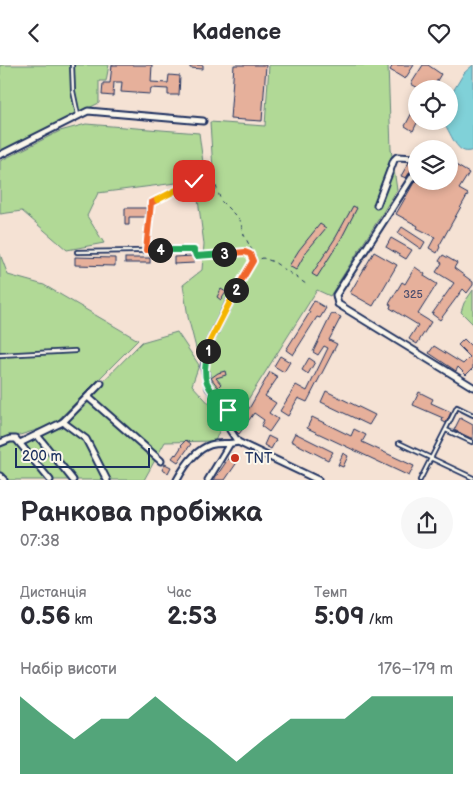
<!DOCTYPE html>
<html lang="uk">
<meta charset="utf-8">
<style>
:root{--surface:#fff;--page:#f7f7f7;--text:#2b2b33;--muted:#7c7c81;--accent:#0b8043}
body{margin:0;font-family:"Balsamiq Sans",sans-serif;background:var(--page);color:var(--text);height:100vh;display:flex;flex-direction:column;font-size:19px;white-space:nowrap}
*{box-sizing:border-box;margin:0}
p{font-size:16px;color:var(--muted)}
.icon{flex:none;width:28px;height:28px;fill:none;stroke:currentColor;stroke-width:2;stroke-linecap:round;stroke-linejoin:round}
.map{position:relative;height:415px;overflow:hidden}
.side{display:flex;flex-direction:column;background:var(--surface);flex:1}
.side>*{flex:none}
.controls{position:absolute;left:408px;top:15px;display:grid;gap:10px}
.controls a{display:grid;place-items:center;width:50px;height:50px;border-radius:50%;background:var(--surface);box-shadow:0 2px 8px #0003;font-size:25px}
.scale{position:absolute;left:15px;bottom:12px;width:135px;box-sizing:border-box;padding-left:5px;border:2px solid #1b2f5e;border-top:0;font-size:14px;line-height:18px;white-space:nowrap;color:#1b2f5e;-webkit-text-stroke:4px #fbf7ec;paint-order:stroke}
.pin{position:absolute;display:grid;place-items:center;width:42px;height:42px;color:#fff;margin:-21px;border-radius:10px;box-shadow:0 2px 8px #0006}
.km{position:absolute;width:25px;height:25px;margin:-12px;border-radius:50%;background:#222;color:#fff;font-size:14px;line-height:25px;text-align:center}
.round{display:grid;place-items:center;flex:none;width:52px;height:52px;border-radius:26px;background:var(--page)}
.headline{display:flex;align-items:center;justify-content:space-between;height:85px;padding:0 20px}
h1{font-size:28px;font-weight:700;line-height:38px}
.stats{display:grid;grid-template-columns:repeat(3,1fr);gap:8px;height:85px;padding:5px 20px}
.stats div{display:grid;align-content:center}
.stats b{font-size:25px;font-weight:700}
.stats small{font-size:14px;font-weight:400}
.stats p{font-size:14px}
.chart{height:140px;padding:10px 20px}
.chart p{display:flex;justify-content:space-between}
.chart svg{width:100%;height:90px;margin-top:5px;fill:var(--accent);opacity:.7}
header{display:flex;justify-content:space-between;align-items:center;height:65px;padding:0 20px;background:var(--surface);font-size:22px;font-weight:700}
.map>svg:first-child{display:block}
</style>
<header><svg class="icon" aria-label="back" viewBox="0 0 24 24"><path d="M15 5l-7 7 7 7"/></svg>Kadence<svg class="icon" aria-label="heart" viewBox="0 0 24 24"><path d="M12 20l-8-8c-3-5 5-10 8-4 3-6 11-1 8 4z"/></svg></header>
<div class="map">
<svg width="473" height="415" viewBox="0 0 473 415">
<rect width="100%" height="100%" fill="#f5e2d4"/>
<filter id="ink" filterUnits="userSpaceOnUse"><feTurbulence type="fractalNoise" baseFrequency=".02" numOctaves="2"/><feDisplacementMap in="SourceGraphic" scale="10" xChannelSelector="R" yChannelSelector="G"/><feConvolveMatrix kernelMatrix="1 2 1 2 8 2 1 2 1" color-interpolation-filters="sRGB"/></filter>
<g filter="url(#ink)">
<g fill="#b1d996" stroke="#66847a">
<polygon points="0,0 109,0 106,16 99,16 99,38 0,86"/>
<polygon points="269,0 388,0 391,84 397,125 330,231 317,225 237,352 211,330 203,293 196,283 188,252 183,220 202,205 204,179 197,127 213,105 210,57 265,61"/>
<polygon points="86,59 199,68 204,105 176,118 98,128 87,151 104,178 67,185 22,146 0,149 0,96 60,66"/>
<polygon points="0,189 8,210 44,220 138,275 53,360 0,376"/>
<polygon points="473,225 473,259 461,247 464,238"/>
<polygon points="177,267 199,300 192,320 224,355 215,376 165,377 144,415 0,415 0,381 63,357 142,277"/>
</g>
<path fill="#80d1d8" stroke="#5890a7" d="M473 0V85C456 93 451 65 442 56H449V33L464 8Z"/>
<g fill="#e6b09b" stroke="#1b2f5e">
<polygon points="112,0 152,0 151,17 168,18 169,10 180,11 179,30 168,30 168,24 151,23 150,29 121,27 122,17 114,17 113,31 102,30 103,18 110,18"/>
<polygon points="190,0 203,0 203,4 190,3"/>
<polygon points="234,0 266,0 262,56 230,54"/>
<polygon points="393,0 414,0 405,14 390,5"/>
<polygon points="423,0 428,0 441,9 432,24 420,24 411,19"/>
<polygon points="416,40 416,56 418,56 413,66 405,61"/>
<polygon points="449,96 469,108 459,124 468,129 439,181 440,182 437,188 429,183 435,172 417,163 418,161 396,149 416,114 416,116 431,116 429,119 437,124 441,116 449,116"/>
<polygon points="409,97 415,99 406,113 401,111"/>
<polygon points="353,141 357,143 341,174 317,212 312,209 336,172"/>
<polygon points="125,143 146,143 146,152 129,152 129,160 125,160"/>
<polygon points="320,159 326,163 306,187 296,205 289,201 299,185"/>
<polygon points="402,162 425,177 421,184 398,168"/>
<polygon points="391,173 412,185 406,194 386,182"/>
<polygon points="374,187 397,200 373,241 350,228"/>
<polygon points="443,190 457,198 454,203 473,217 473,220 467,228 463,224 440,255 432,249 454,218 436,207 442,198 439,196"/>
<polygon points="193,191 194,198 174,199 174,192"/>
<polygon points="75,192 115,193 115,201 75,200"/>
<rect x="125" y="193" width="25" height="5"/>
<polygon points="415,202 425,209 424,211 437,219 418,249 431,257 417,279 409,274 418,260 390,243 391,240 389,239 402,217 405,219"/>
<polygon points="221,224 226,227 221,235 217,232"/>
<polygon points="314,236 326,243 320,253 317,252 293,290 286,285 310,247 308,246"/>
<polygon points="332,248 341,252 329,275 337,279 307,337 298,333 288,351 280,346 296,320 307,326 328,283 324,281 318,290 313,287"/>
<polygon points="464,274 473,283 473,303 466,310 458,302 456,306 429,288 434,281 463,299 470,292 458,280"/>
<polygon points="280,291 290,297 284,307 274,301"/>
<polygon points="309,293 315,297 308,309 302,305"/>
<polygon points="225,306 226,310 216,313 221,319 218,322 211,313 218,308"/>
<polygon points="270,307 278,312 265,331 276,338 269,348 278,354 269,367 261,361 264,355 254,348 239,369 234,364 250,342"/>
<polygon points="228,325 235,332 228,339 222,331"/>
<polygon points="326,326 375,350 369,360 321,337"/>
<polygon points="419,327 433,334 431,338 451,347 446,358 442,356 443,353 413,340"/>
<polygon points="312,352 351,371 354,364 366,370 362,377 414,401 409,411 307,363"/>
<polygon points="460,353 473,360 473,374 454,365"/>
<polygon points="295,368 333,387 328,395 291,376"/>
<polygon points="268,371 276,375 271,384 264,380"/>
<polygon points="186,375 191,379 178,397 172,393 175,389 176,390 182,381 181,380"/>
<polygon points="232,388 240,393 225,415 214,415"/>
<polygon points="343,388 348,391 343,402 338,400"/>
<polygon points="165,399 171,402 168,408 162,405"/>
</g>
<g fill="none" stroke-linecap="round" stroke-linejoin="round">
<g stroke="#1b2f5e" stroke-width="6">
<g id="service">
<polyline points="72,0 73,26 78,50"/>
<polyline points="146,185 151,138 194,117 209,103"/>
<polyline points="77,187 194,185 197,191 205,190"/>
<polyline points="0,290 75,286"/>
<polyline points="446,365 472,377"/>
<polyline points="399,378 473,413"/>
<polyline points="420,415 457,342 473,350"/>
</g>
</g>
<g stroke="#1b2f5e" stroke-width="9">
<g id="minor">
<polyline points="0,90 88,46 203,56"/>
<polyline points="416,106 336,230 338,239 473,322"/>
<polyline points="377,140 394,95 397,92 416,93"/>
<polyline points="234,228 210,276 204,302 209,323 228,345 230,350 228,360 230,365 238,377 318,415"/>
<polyline points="88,332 161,396"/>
<polyline points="63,357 86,374 107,415"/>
<polyline points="37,370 73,415"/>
<polyline points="0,378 10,374 16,374 50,415"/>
<polyline points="20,378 63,357 101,318"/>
<polyline points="0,411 4,415"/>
<path d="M177 415C184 402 195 385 210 380 219 377 229 380 238 377"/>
<polyline points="208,415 229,380"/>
</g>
</g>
<g stroke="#1b2f5e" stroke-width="1" stroke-dasharray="4 4" stroke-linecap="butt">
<polyline points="211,106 221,136 240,155 244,170 255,191 253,196"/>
<polyline points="208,190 245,187 250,189 253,196 236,225"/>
<polyline points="253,196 263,193 274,197 306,219"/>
</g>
<use href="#service" stroke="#fbf7ec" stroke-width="2.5"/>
<use href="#minor" stroke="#fbf7ec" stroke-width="5"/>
</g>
</g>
<g fill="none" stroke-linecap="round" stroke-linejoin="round" filter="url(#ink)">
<g stroke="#fff" stroke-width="10">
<path id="split-1" d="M208 286C200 317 208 323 228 345"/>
</g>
<g stroke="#fff" stroke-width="10">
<polyline id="split-2" points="208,286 210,276 236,225"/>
</g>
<g stroke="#fff" stroke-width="10">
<polyline id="split-3" points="224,189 245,187 250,189 253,196 236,225"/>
</g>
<g stroke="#fff" stroke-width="10">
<polyline id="split-4" points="160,185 194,185 196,191 224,189"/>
</g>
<g stroke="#fff" stroke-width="10">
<polyline id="split-5" points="157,135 151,138 146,185 160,185"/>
</g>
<g stroke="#fff" stroke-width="10">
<polyline id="split-6" points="157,135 194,116"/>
</g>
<use href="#split-1" stroke="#22a559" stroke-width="6"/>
<use href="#split-2" stroke="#f5b400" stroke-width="6"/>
<use href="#split-3" stroke="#f0652b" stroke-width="6"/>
<use href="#split-4" stroke="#22a559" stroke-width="6"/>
<use href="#split-5" stroke="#f0652b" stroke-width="6"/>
<use href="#split-6" stroke="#f5b400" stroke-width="6"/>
</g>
<circle fill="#c8321e" stroke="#fbf7ec" stroke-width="2" cx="235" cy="393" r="5"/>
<g text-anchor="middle" stroke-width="4" stroke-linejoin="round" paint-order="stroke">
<g font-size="11" fill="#4e4f6d">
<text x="413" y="233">325</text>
</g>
<g font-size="14" fill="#1b2f5e" stroke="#fbf7ec" text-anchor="start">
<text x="245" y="398">TNT</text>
</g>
</g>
</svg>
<div class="controls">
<a><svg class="icon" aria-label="locate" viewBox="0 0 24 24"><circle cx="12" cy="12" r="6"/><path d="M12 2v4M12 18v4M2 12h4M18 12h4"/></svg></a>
<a><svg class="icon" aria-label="layers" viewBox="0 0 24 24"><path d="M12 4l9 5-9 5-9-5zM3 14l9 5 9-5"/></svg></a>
</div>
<div class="scale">200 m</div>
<div class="pin" style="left:228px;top:345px;background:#1e9e55"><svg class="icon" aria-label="arrive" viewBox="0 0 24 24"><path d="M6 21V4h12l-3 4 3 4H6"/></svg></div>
<div class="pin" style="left:194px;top:116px;background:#d93025"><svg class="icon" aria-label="check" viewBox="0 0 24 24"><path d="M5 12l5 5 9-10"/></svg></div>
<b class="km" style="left:208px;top:286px">1</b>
<b class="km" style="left:236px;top:225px">2</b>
<b class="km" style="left:224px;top:189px">3</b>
<b class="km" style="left:160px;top:185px">4</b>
</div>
<section class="side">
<div class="headline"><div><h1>Ранкова пробіжка</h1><p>07:38</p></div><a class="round"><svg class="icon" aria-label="share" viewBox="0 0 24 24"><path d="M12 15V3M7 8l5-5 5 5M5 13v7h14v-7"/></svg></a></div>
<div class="stats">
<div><p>Дистанція</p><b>0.56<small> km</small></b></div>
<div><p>Час</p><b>2:53</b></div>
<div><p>Темп</p><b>5:09<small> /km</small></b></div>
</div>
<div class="chart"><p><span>Набір висоти</span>176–179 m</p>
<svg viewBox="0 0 160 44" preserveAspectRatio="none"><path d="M0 44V6L10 17L20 27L30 17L40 17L50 6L60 17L70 27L80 38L90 27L100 17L110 17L120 17L130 6L140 6L150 6L160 6V44z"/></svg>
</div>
</section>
